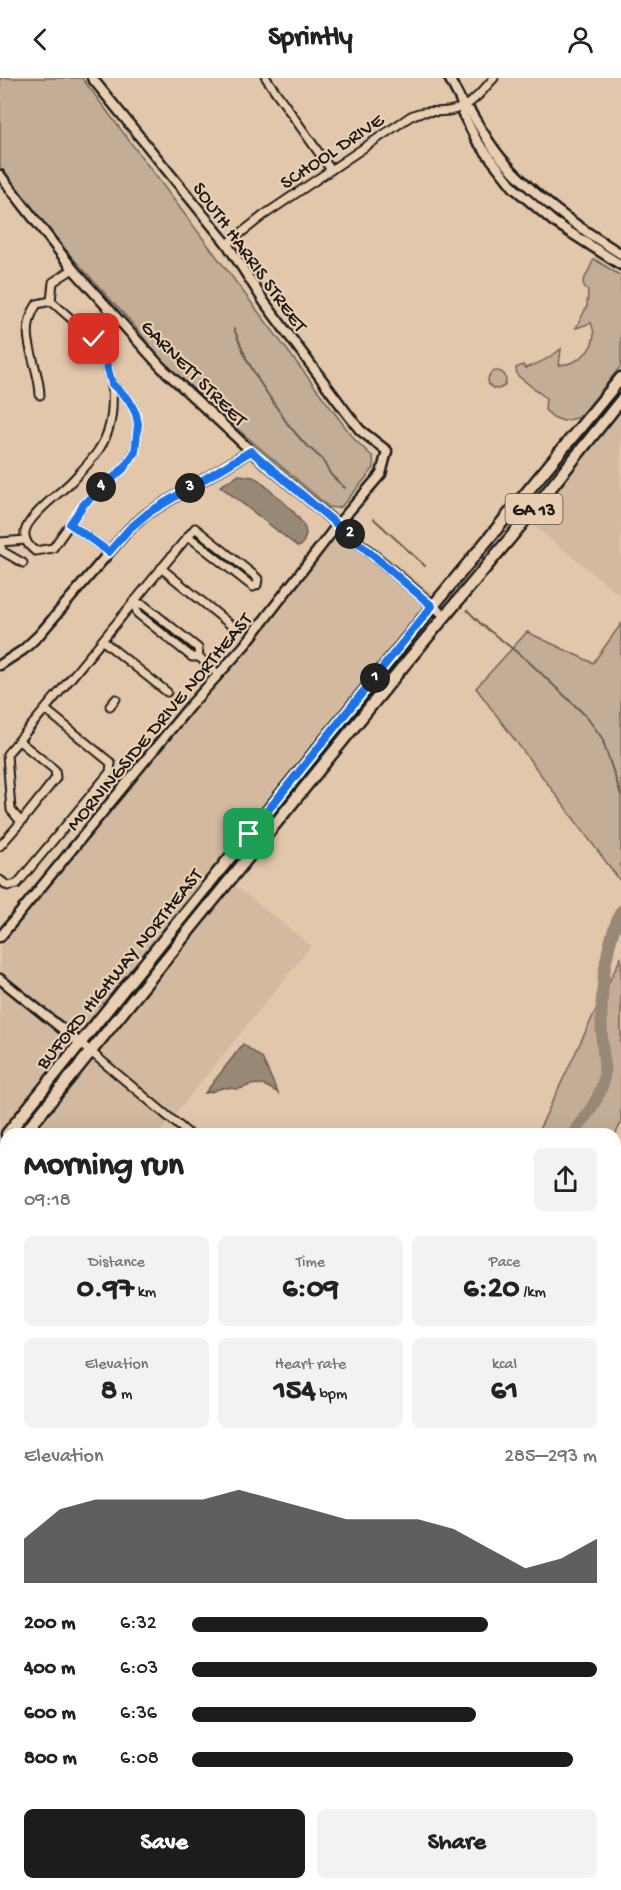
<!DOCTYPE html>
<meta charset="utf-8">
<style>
:root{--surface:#fff;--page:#f2f2f2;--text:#222;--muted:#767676;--accent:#1c1c1c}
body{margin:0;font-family:"Gochi Hand",sans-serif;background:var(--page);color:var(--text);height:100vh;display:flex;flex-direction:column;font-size:22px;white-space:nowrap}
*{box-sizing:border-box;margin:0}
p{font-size:20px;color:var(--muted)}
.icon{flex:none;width:33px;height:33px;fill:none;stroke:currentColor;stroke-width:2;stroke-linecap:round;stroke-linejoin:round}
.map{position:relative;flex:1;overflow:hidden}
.sheet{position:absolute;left:0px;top:1050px;width:621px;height:762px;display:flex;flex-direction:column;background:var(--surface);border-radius:18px 18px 0 0;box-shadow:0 6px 24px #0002}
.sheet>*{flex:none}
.pin{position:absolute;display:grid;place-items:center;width:51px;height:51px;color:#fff;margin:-26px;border-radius:12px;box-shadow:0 3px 9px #0006}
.km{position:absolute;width:30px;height:30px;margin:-15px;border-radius:50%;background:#222;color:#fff;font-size:16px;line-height:30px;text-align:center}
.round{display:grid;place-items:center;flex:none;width:63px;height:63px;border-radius:9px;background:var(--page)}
.head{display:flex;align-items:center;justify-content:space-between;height:102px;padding:0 24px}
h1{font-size:33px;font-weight:700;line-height:45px}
.stats{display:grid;grid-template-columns:repeat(3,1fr);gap:9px;height:102px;padding:6px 24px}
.stats div{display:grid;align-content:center;border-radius:9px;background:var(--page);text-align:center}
.stats b{font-size:30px;font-weight:700}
.stats small{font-size:16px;font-weight:400}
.stats p{font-size:16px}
.chart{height:168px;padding:12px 24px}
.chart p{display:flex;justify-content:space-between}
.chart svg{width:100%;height:108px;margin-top:6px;fill:var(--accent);opacity:.7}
.cta{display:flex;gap:12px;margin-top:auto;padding:12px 24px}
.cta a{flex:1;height:69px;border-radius:9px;background:var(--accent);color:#fff;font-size:24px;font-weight:700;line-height:69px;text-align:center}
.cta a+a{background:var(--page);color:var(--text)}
ul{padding:0 24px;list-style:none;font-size:20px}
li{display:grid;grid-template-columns:96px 72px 1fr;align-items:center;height:45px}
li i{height:15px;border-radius:8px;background:var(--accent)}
header{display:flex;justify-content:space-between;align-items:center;height:78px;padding:0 24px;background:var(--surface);font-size:27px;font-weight:700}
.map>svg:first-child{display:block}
</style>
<header><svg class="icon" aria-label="back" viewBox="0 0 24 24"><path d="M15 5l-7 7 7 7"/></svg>Sprintly<svg class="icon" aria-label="person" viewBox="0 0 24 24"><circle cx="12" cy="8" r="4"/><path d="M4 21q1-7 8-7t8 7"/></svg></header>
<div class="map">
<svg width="621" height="1812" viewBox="0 0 621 1812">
<rect width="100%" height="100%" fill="#e2c7ab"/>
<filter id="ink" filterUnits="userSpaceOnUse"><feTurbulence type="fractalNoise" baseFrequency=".0167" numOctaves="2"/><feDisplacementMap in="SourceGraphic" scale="12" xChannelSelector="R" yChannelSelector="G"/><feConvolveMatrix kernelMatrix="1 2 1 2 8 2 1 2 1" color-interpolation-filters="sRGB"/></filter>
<g filter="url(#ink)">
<g fill="#d2b9a0">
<polygon points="621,314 621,518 517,434"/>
<polygon points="346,446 450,529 264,745 224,799 311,868 159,1056 6,1056 6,1456 0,1459 0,870 150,674 194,635"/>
<polygon points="0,1525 6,1534 6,1806 394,1806 394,1812 0,1812"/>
</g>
<g fill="#c4ad96" stroke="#706459" stroke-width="1.5">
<polygon points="0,0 82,0 355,362 373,379 374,390 342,428 337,430 329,429 173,296 132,245 70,177 0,91"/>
<path d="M594 181 621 198V288L584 334 577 340 563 343 553 339 545 332 546 320 517 297 516 290 523 287 525 290C538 286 550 280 561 271L559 287C580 287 601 267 591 245L576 250 587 228 588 212 585 211 583 204Z"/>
<circle cx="497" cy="302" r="9"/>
<polygon points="621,546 621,804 476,610 527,554 593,585"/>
<polygon points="386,596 387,597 376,615 262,756 260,754 270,738"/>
<polygon points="621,879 621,1045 615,1057 537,1056"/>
<polygon points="394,1806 566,1806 569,1812 394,1812"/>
</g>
<g fill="#988876" stroke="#665d52" stroke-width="1.5">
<path d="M239 397 253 399 259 402C270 413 305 439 306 455 306 460 303 464 301 468H297L220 408Z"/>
<path d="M243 966 262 980 278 1015C270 1010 262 1004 251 1007 246 1008 243 1011 237 1011 232 1011 229 1009 223 1010 216 1011 212 1015 205 1015Z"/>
</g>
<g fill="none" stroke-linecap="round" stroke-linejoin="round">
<g stroke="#665d52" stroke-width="2">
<polyline points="234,251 247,282 259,303 287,345 303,364 322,381 331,397 345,410"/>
<polyline points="374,441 425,488"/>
<polyline points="467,532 481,546 528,583 586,638 602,660 621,717"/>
</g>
<g stroke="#988876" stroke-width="12">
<path d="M573 1056C584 1041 598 1023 603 1005 607 990 602 974 602 959 600 917 604 871 621 833"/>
<polyline points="456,1806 458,1812"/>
</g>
<g stroke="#1c1c1c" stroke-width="11">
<g id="minor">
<polyline points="266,0 331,92"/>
<path d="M227 166 264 137 411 38C426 31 433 35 448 33 471 30 480 15 494 0"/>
<polyline points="51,223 94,261 105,280 112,306"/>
<path d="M112 306 129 322 136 336 138 346 135 373 124 390 84 426 53 470 35 473C29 468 24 463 25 454 27 439 60 415 71 404 81 393 94 381 101 368 113 349 113 327 112 306Z"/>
<path d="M40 317C39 283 16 258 37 226L51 223 53 204 73 191"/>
<polyline points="70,446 109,474"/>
<polyline points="23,485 2,473 0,464 26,462"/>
<polyline points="161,490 232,548"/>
<polyline points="103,563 167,614"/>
<polyline points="199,579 192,579 138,536 133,524 144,527 198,570 199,579 218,596"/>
<polyline points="110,628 116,621"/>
<polyline points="19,663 55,692 56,700 21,744"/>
<path d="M0 768 21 744 11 732 7 676C71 602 132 525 195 450L255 498 258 501 257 507 253 509 188 458"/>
<polyline points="0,802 8,808 17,806 110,694 111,685 46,632"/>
<polyline points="91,974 189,1056"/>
<polyline points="615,1335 621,1335"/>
<polyline points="0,1577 6,1570"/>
<polyline points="615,1772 621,1770"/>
</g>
</g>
<g stroke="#1c1c1c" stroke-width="13">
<g id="tertiary">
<polyline points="449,0 460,21 463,29 463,36 477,63 514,110 554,144 621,187"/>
<path d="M463 29 470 33C480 49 489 66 501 80 536 121 575 147 621 176"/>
<polyline points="0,97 73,191 161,289 251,373 445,538"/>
<polyline points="0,587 23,572 39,557 129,451 148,435 251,373"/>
<polyline points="0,859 189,629 244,568 338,446 381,396 387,373 360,352 346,334 265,225 227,166 92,0"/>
<polyline points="0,901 91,974"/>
</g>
</g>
<g stroke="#1c1c1c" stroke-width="14">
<g id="secondary">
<polyline points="0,1506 6,1514"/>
<polyline points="0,1526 6,1535"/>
<polyline points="141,1806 142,1812"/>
<polyline points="152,1806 153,1812"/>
</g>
</g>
<g stroke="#1c1c1c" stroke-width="15">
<g id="primary">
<polyline points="7,1056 433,528 621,300"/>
<polyline points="24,1056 400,592 521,447 621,322"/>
<polyline points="0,1086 6,1078"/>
</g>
</g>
<use href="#minor" stroke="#eaceb1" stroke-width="7"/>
<use href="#tertiary" stroke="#eaceb1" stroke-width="8"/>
<use href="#secondary" stroke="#eaceb1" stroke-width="9"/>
<use href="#primary" stroke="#eaceb1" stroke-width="10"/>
</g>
</g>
<g fill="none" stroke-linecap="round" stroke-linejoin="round" filter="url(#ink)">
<g stroke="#fff" stroke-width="12">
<polyline id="route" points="94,261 105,280 112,306 129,322 136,336 138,346 135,374 124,390 84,426 70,446 109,474 129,451 148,435 251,373 432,528 249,756"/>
</g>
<use href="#route" stroke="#1a73e8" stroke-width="8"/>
</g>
<g text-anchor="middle" stroke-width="4.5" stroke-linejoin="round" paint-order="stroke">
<rect fill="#eaceb1" stroke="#5a5149" stroke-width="1.5" x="505.5" y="416" width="57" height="30" rx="4.5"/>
<g font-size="18" font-weight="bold" fill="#1c1c1c">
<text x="534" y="437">GA 13</text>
</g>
<g font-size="20" fill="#1c1c1c" stroke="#eaceb1">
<text transform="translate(331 72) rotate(-34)" y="7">SCHOOL DRIVE</text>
<text transform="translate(251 178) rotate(54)" y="7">SOUTH HARRIS STREET</text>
<text transform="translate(195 294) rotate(45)" y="7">GARNETT STREET</text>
<text transform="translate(158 643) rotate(-50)" y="7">MORNINGSIDE DRIVE NORTHEAST</text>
<text transform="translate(118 890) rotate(-51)" y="7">BUFORD HIGHWAY NORTHEAST</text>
</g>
</g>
</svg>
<div class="pin" style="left:249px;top:756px;background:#1e9e55"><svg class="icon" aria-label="arrive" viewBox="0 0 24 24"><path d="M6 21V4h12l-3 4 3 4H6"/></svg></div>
<div class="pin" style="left:94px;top:261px;background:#d93025"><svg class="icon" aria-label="check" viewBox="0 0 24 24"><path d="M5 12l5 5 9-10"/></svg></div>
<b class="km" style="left:375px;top:600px">1</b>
<b class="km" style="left:350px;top:456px">2</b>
<b class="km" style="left:190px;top:410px">3</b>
<b class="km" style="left:101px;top:409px">4</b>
<section class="sheet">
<div class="head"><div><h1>Morning run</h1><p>09:18</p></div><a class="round"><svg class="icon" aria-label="share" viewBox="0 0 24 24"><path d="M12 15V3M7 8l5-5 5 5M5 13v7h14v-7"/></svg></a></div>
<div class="stats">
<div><p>Distance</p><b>0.97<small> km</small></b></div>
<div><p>Time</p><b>6:09</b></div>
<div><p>Pace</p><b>6:20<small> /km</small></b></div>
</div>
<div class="stats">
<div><p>Elevation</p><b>8<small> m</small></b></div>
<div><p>Heart rate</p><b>154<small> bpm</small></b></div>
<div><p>kcal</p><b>61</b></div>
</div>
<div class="chart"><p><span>Elevation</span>285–293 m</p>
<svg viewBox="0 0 160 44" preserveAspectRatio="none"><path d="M0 44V26L10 14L20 10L30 10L40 10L50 10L60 6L70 10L80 14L90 18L100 18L110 18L120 22L130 30L140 38L150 34L160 26V44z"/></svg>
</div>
<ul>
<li><b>200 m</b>6:32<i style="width:73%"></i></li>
<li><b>400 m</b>6:03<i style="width:100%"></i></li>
<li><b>600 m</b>6:36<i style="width:70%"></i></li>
<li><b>800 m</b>6:08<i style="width:94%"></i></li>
</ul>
<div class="cta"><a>Save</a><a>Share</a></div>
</section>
</div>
